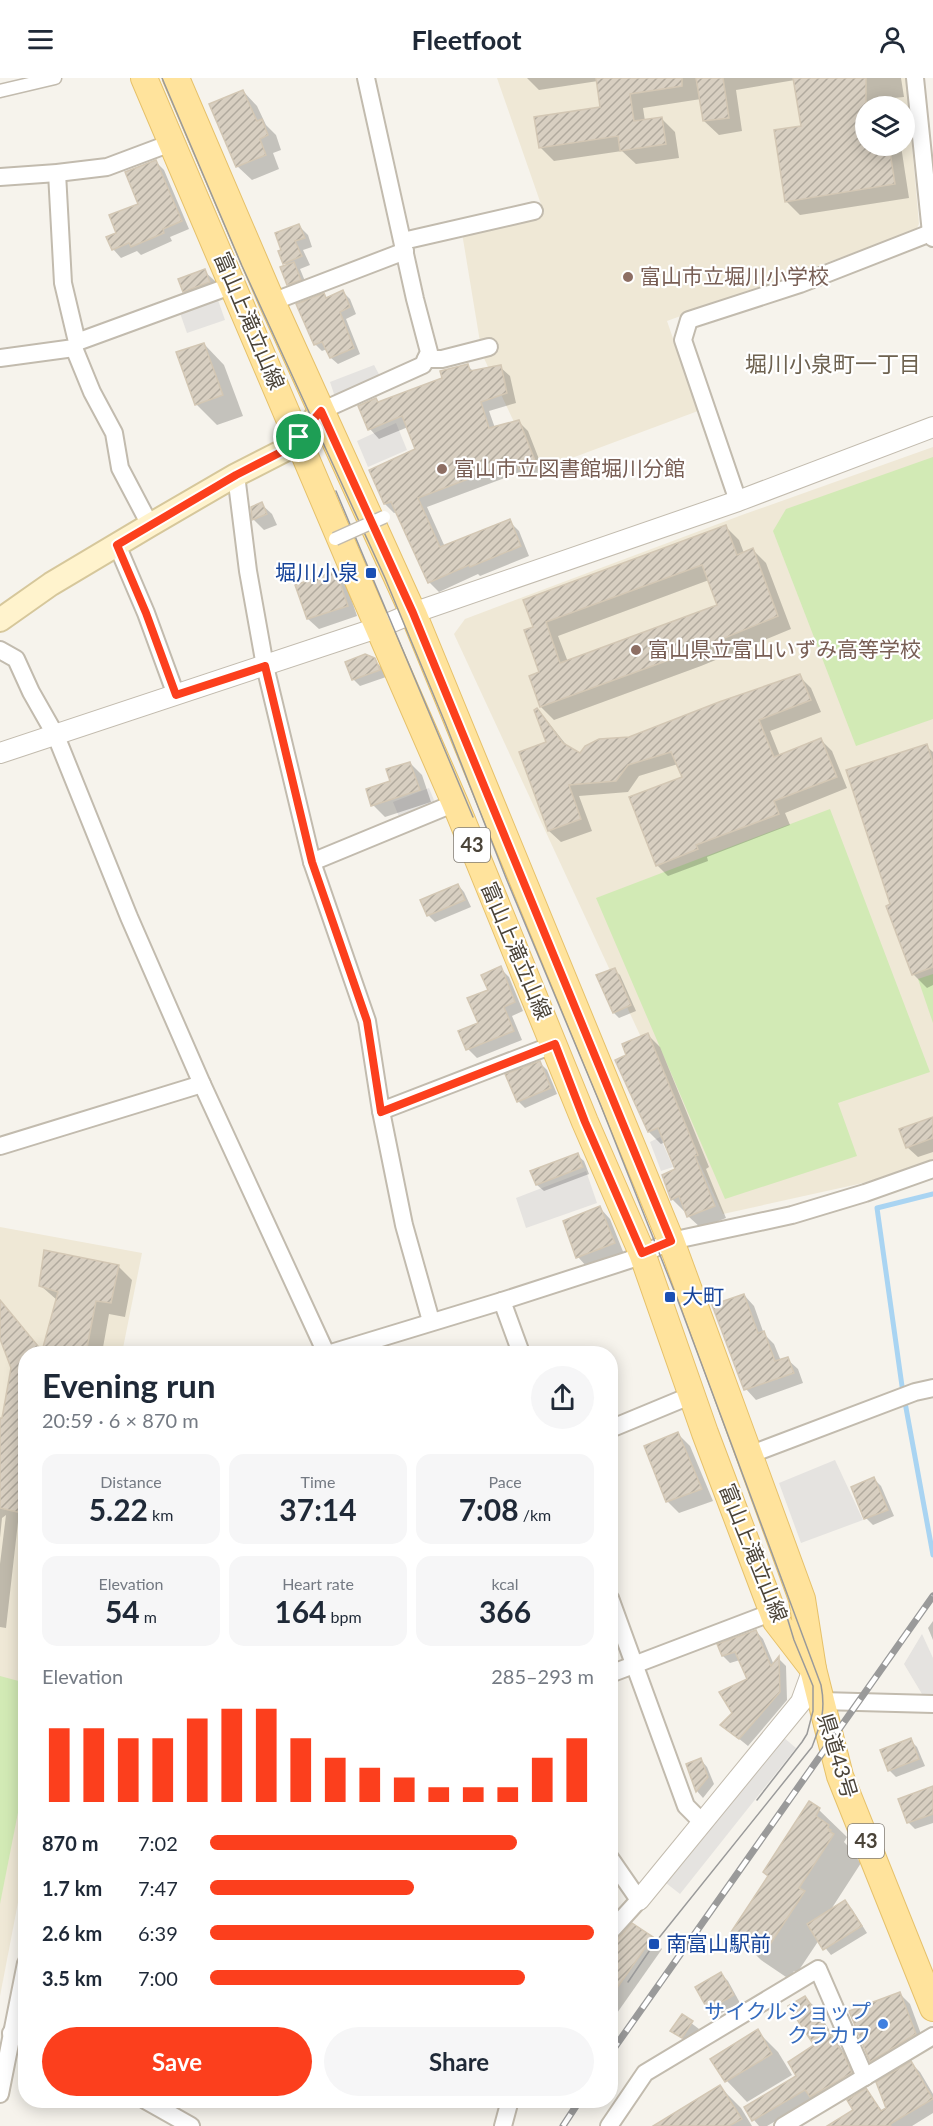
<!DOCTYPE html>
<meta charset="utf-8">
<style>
:root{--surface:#fff;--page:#f6f6f7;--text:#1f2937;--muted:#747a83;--accent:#fc3f1d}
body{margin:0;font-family:Lato,"Noto Sans JP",sans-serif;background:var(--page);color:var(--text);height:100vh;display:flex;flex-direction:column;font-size:22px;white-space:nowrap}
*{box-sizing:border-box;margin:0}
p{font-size:20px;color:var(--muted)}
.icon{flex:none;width:33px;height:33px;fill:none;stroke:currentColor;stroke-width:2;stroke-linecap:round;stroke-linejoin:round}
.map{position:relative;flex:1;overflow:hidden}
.sheet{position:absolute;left:18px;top:1268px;width:600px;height:762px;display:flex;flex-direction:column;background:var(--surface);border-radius:24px;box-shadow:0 3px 15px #0003}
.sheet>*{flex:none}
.fabs{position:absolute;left:855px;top:18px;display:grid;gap:12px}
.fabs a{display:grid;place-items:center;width:60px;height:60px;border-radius:50%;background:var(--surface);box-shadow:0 3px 15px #0003;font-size:30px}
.pin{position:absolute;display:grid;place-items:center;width:51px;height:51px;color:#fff;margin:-26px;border:3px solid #fff;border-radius:50%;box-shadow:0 2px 6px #0007}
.round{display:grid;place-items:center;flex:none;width:63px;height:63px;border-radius:32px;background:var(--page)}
.head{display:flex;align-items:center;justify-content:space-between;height:102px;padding:0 24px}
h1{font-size:33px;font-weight:700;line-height:45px}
.stats{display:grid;grid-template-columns:repeat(3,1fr);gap:9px;height:102px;padding:6px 24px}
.stats div{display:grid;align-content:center;border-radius:15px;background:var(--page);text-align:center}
.stats b{font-size:30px;font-weight:700}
.stats small{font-size:16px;font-weight:400}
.stats p{font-size:16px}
.chart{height:168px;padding:12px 24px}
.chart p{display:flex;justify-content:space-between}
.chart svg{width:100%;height:108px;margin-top:6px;stroke:var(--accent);stroke-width:6}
.cta{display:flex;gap:12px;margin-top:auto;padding:12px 24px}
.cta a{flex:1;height:69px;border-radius:36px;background:var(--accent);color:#fff;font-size:24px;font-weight:700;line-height:69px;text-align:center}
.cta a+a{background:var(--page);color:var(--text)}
ul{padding:0 24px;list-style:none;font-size:20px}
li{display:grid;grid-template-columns:96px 72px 1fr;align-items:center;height:45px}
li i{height:15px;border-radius:8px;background:var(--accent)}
header{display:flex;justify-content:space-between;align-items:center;height:78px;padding:0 24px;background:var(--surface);font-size:27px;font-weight:700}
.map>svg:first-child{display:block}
</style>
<header><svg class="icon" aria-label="menu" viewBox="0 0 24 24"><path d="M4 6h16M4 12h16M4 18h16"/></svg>Fleetfoot<svg class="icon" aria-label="person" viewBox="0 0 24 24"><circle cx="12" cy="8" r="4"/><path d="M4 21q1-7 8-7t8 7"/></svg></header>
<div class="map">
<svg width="933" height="2048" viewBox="0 0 933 2048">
<defs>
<pattern id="building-hatch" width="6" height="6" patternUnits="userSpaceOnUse" patternTransform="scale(1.5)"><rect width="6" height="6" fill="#d8cfc1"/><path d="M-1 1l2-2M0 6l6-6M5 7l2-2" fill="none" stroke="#b1aa9e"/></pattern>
</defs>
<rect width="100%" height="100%" fill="#f6f3ec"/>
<g fill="#efe8d6" fill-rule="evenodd">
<path d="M497 0H906L919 146 916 152 667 243 698 333 537 393 482 276 462 155 544 135ZM866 28H904V68H866Z"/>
<polygon points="933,369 933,1084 863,1105 723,1136 454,556 465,541 742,437"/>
<polygon points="0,1149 142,1175 122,1275 26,1275 26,1783 0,1918"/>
</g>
<g fill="#d2eab5">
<polygon points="933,379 933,641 856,668 773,453 786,431"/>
<polygon points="830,731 930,994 838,1025 857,1078 725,1121 596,820"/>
<polygon points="933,896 933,945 918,901"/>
<polygon points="0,1598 26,1605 25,1699 0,1826"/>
</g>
<g fill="#e5e3e0">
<polygon points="218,222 225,242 187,255 180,235"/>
<polygon points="374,287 381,300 335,319 330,304"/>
<polygon points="396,345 407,372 368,389 357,363"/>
<polygon points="429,710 436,727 400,741 393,724"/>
<polygon points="660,1059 673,1089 661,1093 650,1064"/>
<polygon points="586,1093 597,1125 526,1150 516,1120"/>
<polygon points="835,1382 863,1442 801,1465 779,1405"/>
<polygon points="922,1556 933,1580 933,1617 922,1616 904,1586"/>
<polygon points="783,1659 796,1670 680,1816 666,1805"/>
</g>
<g fill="#0003" fill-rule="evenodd">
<polygon points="527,0 901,0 904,19 893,20 895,28 866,28 866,68 901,68 909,120 800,137 786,123 802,49 795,2 736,12 742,53 719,57 704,43 701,21 643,30 645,43 661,40 675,54 679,80 636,86 622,73 554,83 540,69 602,30 598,3 539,12"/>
<polygon points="243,13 257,28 266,47 276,57 281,72 273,75 279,91 252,102 237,88"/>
<polygon points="156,84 164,92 189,151 170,159 172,163 141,177 137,173 121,180 113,171 118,155 140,126"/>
<polygon points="299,148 308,157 312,169 303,172 310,187 300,191 307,208 295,213 289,206 287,188 285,185 283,172"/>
<polygon points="204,193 215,203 219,215 195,224 184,213"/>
<polygon points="343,214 350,221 356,236 346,241 360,276 338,286 331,280 327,271 322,273 315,266 324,217 328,221"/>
<polygon points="204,266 224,287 243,338 217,347 197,327 178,275"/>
<polygon points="468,288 474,294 500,289 510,298 516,325 489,333 495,350 518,343 528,353 544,394 530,400 523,393 427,429 445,469 509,443 519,453 529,478 480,498 478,496 439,514 429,504 397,434 394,435 385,426 417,372 408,349 379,361 370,351 360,329 376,322 379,325 444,301"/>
<polygon points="261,426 272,436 277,447 264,452 254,442 252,430"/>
<path d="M726 449 739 462 744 475 752 471 766 485 791 551 701 588 554 642 541 629V595L534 549ZM709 502 719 528 568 584 558 558Z"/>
<polygon points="336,495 346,505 357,538 319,551 308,541 297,508"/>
<polygon points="374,582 381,589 386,599 360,608 353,601"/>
<polygon points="799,598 811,610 821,634 770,653 780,678 821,662 832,673 847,710 785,735 790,747 707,779 708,783 668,798 657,787 684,700 678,686 639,698 628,714 579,718 592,753 561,764 549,753 548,664 537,632 548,644 568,669 580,677 629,661"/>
<polygon points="926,668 933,674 933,907 927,910 913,896 892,827"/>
<polygon points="410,685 422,697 431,724 385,739 373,727"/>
<polygon points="458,807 464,814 471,829 435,844 428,837"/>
<polygon points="500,890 509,899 523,933 512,938 522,962 477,980 468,971 480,945 490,912"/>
<polygon points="614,892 620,897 636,933 619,940 614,935"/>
<polygon points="648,957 660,969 709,1089 706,1091 726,1140 701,1150 688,1138 686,1132 684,1133 672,1121 677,1092 665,1064 661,1066 649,1054 628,978"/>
<polygon points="540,985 547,992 557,1016 525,1030 518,1023"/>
<polygon points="933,1041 933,1074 918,1079 907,1069"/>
<polygon points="577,1077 584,1083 589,1096 544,1113 537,1107"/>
<polygon points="600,1130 610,1141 624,1176 588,1190 578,1179"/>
<polygon points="118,1188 132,1202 125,1239 109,1236 102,1275 26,1275 26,1446 18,1444 6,1550 0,1549 0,1486 6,1437 2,1440 0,1460 0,1341 3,1342 12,1290 0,1256 0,1222 43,1274 57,1222 41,1208"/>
<polygon points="744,1217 754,1228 764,1256 774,1266 781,1283 787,1281 798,1291 803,1305 756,1322 746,1311 714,1228"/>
<polygon points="678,1356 690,1368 713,1423 679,1435 667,1423"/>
<polygon points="874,1401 881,1408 894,1438 873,1447 866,1440"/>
<polygon points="933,1543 933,1562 928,1550"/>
<polygon points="756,1553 763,1561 774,1587 779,1581 786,1588 787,1622 748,1668 722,1647 733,1635 749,1602 740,1582 730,1585 723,1578"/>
<polygon points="910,1662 917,1669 925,1688 896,1699 889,1692"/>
<polygon points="701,1682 707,1689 714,1706 703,1720 697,1713 688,1687"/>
<polygon points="933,1710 933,1745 915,1751 908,1744"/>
<polygon points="809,1725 819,1732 847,1759 844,1764 856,1776 855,1778 861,1785 830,1833 845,1824 852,1831 867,1855 831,1877 819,1862 797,1895 794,1893 789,1901 761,1882 733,1854 769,1799"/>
<polygon points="652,1861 662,1871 610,1945 610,1867"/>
<polygon points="721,1896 728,1903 740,1925 716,1938 709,1931 697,1909"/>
<polygon points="900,1916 910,1926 925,1967 881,1993 871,1983"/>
<polygon points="805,1920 814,1928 852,1987 860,2004 814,2021 767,2048 759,2048 754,2042 799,1999 816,1968"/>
<polygon points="682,1938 699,1951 689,1966 672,1952"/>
<polygon points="757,1953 778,1974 792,1997 747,2024 727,2003 712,1981"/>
<polygon points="911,1985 920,1994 933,2016 933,2035 912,2048 830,2048 855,2032 866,2012 883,2034 888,2031"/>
<polygon points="720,2009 741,2030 752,2048 655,2048"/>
</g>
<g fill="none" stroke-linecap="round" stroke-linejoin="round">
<polyline stroke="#a9d4f2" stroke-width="5" points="933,1116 877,1130 902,1308 933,1477"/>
</g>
<g fill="url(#building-hatch)" stroke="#d3c7b4" stroke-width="1.5" fill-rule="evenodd">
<polygon points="596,0 682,0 682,8 630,16 634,43 662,39 666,66 620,73 618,58 539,70 534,39 600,29"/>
<polygon points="696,0 723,0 729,40 703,43"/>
<polygon points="793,0 866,0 866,68 889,68 895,106 785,124 774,52 801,48"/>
<polygon points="243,12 257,43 262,41 268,57 260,61 266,77 236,89 209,26"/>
<polygon points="156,82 182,143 163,151 164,155 131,169 129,165 112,172 106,159 116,155 109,137 138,126 125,94"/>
<polygon points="299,146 305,160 295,163 302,178 283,186 278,173 281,172 275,155"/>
<polygon points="294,184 301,202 287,207 280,189"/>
<polygon points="205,191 210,204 183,214 178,201"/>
<polygon points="343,212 350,229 340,234 354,270 330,280 322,264 314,267 296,226 324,215 326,220"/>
<polygon points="204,265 223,317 195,327 176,274"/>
<polygon points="468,286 470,293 501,287 507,315 481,324 489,350 519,342 536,385 519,391 516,383 418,420 440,469 510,441 521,468 470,489 469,487 428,505 391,424 384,426 369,392 415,371 402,338 368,352 358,328 376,320 378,324 442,300 440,293"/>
<polygon points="262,424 267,436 252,442 251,429"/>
<path d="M726 447 737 477 753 470 778 538 688 575 540 629 529 598 539 594 524 552 533 549 523 522ZM702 487 717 527 560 585 546 544Z"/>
<polygon points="336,493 348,528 307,541 295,507"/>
<polygon points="365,576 375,580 380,592 352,602 345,584"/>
<polygon points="800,596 811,622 759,642 774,679 821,660 837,699 774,723 779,736 696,767 698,771 656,788 629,719 682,699 671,674 628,687 616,703 569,707 581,741 548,753 519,674 546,664 534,632 537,630 563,665 580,675 585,668 599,661 629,659 719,624"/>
<polygon points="927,666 933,685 933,889 912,897 886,828 890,826 846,692"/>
<polygon points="410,684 420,712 371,728 366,711 390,703 386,691"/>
<polygon points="458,806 465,822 427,838 420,822"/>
<polygon points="501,888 515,924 504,929 514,953 466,972 458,953 478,945 467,920 488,912 481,897"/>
<polygon points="615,890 631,927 613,935 596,897"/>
<polygon points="648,955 698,1077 695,1078 715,1128 687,1139 679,1118 671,1122 662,1097 675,1091 658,1050 648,1054 615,982 626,977 622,966"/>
<polygon points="540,983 551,1010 517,1024 505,996"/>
<polygon points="933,1039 933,1060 906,1070 899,1051"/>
<polygon points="578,1075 583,1089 536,1107 530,1093"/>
<polygon points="600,1128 615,1165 576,1180 563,1143"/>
<polygon points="44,1172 119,1187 111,1225 96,1223 86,1275 26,1275 26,1436 0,1430 0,1340 2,1340 11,1290 0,1261 0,1222 42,1273 58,1214 39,1208"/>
<polygon points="744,1216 758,1255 764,1253 775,1283 788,1279 794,1295 744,1312 712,1227"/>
<polygon points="678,1354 702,1411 666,1424 644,1368"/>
<polygon points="874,1399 888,1432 864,1441 851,1409"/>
<polygon points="756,1552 771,1588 779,1578 780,1614 739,1661 720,1647 732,1635 719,1614 747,1601 735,1574 722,1578 717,1566"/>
<polygon points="911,1660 919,1681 888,1693 880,1672"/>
<polygon points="701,1680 708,1699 696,1714 686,1686"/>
<polygon points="933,1708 933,1736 907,1745 898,1721"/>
<polygon points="809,1723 820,1730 816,1738 829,1747 828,1750 831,1752 829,1753 834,1756 799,1810 805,1813 769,1868 766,1867 761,1875 731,1854 768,1798 763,1794"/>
<polygon points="845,1822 862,1848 823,1872 807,1846"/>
<polygon points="632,1845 653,1859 610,1920 610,1864 618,1861"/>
<polygon points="721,1894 734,1917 708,1932 695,1909"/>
<polygon points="900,1914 916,1956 870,1984 849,1933"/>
<polygon points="805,1918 844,1977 852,1995 810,2019 805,2012 752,2043 744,2029 796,1998 788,1984 814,1967 788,1928"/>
<polygon points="682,1936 693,1943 682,1960 670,1953"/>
<polygon points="758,1951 772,1976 725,2004 710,1981"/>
<polygon points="911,1983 933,2021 890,2046 891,2048 827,2048 853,2032 847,2022 866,2010 881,2033 886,2030 876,2004"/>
<polygon points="720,2007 742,2041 729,2048 653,2048"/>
</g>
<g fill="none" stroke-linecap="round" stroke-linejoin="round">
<g stroke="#c2bbae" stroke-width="15">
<polyline id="pedestrian" points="0,13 55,0"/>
</g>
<g stroke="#c2bbae" stroke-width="20">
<g id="minor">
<polyline points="915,0 931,155 933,160"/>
<polyline points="57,95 63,205 77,264"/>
<polyline points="0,99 57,95 107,89 171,65"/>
<polyline points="403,163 534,133"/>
<polyline points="272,224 405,173"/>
<polyline points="74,270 92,314 114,355 120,390 150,447"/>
<polyline points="0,280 74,270 77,264 233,207"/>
<polyline points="426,281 442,281 489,269"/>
<polyline points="321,333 423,287 429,274 415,221 366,0"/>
<polyline points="236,397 248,493 265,588 312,784 367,943 381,1033 404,1147 431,1243"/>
<polyline points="738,423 683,262 689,242 800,206 933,154"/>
<polyline points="117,467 146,535 176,617"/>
<polyline points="0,572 16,581 31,614 56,658 129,839 202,1006 326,1275"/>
<polyline points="312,784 455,725"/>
<polyline points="381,1033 555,966"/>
<polyline points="0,1068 202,1006"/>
<polyline points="502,1223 521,1275"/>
<polyline points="331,1275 502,1223 629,1182 671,1163 792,1137 865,1115 933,1091"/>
<polyline points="610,1351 692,1317"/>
<polyline points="749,1377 915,1314 933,1310"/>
<polyline points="610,1520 686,1728 703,1745"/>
<polyline points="610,1596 773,1534"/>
<polyline points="821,1623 933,1626"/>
<polyline points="610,1780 639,1822 610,1854"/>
<polyline points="11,1955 26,1961"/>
<polyline points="0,2016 26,1885"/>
<polyline points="145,2022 191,2048"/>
<polyline points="503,2048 510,2022"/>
<polyline points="609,2048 645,1995 818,1891 865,1999"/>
<polyline points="783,2048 933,1958"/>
</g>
</g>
<g stroke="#c2bbae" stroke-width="22">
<g id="tertiary">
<polyline points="0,675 380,549 413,535 738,423 933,349"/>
<polyline points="639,1822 801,1624 813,1591"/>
</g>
</g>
<g stroke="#d6c79b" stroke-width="26">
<polyline id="secondary" points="0,542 51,506 150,447 236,397 289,370 321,333"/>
</g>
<g stroke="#e6c16a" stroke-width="28">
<g id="primary">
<polyline points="144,0 359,505 455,725 585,1044 642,1175 705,1355 776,1543 813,1591 802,1521 671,1163 413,535 272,224 176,0"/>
<polyline points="813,1591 840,1698 933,1930"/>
</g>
</g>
<use href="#pedestrian" stroke="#fff" stroke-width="12"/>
<use href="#minor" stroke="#fff" stroke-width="16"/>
<use href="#tertiary" stroke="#fff" stroke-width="20"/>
<use href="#secondary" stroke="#fff3cd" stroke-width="22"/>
<use href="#primary" stroke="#ffe39c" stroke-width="26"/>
<g stroke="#9a9a9a" stroke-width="1.5">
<path d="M162 0 242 188 385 500 446 647 506 800 601 1028 677 1220 821 1607C826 1633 821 1645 812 1669L654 1866 628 1904"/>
<polyline points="336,413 473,739"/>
<polyline points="757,1722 802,1664 807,1656 813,1633 813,1608 794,1562 783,1526"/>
</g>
<g stroke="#9a9a9a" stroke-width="7">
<g id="rail">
<polyline points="610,1976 933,1518"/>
<polyline points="563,2048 580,2022"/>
</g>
</g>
<use href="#rail" stroke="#fff" stroke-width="4.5" stroke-dasharray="14" stroke-linecap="butt"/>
<g stroke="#c2bbae" stroke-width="15" stroke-linecap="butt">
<polyline id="pedestrian-bridge" points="335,461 384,439"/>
</g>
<use href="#pedestrian-bridge" stroke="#fff" stroke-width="12"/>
</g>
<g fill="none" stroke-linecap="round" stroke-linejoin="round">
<g stroke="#fff" stroke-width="12">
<polygon id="route" points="321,333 413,535 671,1163 642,1175 585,1044 555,966 381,1034 367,943 312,784 265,588 176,617 146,535 117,467 236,397 289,370"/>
</g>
<use href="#route" stroke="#fc3f1d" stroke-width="8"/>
</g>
<g fill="#8d6e63" stroke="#fff" stroke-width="2">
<circle cx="628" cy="199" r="6"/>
<circle cx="442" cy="391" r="6"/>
<circle cx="636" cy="572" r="6"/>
</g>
<g fill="#1a4fb4" stroke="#fff" stroke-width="2">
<rect x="365" y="489" width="12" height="12" rx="3"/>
<rect x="664" y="1213" width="12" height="12" rx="3"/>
<rect x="648" y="1860" width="12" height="12" rx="3"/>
</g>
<circle fill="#3f7fe0" stroke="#fff" stroke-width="2" cx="883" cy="1946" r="6"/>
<g text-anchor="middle" stroke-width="4.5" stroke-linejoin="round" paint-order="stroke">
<g fill="#fff" stroke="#817c74" stroke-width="1.5">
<rect x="454" y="750" width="36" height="34" rx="4.5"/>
<rect x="848" y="1746" width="36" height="34" rx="4.5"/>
</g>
<g font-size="20" font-weight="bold" fill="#4b4439">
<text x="472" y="774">43</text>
<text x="866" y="1770">43</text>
</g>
<g font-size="21" fill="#785e54" stroke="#fff" text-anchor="start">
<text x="640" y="206">富山市立堀川小学校</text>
<text x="454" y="398">富山市立図書館堀川分館</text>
<text x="648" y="579">富山県立富山いずみ高等学校</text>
</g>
<g font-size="21" fill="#4b4439" stroke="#fff">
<text transform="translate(249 243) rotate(67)" y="7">富山上滝立山線</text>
<text transform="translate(516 873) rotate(67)" y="7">富山上滝立山線</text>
<text transform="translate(753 1475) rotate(68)" y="7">富山上滝立山線</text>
<text transform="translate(837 1678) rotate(73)" y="7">県道43号</text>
</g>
<g font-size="21" fill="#164399" stroke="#fff" text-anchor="start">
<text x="359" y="502" text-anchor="end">堀川小泉</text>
<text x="682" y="1226">大町</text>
<text x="666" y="1873">南富山駅前</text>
</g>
<g font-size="21" fill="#366cbe" stroke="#fff" text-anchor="end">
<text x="871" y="1941">サイクルショップ<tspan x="871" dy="24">クラカワ</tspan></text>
</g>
<g font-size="22" fill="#6e6250" stroke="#fff">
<text x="833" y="294">堀川小泉町一丁目</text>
</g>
</g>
</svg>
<div class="fabs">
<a><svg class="icon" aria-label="layers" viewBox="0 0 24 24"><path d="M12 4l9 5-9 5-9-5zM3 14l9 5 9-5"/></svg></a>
</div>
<div class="pin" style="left:299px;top:359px;background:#1e9e55"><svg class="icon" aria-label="arrive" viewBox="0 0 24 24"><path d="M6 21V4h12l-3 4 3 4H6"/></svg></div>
<section class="sheet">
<div class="head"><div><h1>Evening run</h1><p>20:59 · 6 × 870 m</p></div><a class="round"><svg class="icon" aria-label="share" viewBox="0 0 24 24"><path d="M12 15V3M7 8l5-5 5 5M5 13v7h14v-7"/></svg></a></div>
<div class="stats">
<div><p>Distance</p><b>5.22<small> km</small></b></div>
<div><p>Time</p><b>37:14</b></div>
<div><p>Pace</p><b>7:08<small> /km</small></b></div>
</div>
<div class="stats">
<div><p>Elevation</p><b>54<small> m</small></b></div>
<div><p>Heart rate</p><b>164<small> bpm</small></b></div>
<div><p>kcal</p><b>366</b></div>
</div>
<div class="chart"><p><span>Elevation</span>285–293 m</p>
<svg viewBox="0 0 160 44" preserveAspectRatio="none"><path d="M5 44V14M15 44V14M25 44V18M35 44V18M45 44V10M55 44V6M65 44V6M75 44V18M85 44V26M95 44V30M105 44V34M115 44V38M125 44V38M135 44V38M145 44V26M155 44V18"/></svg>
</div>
<ul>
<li><b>870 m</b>7:02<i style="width:80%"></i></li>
<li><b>1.7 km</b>7:47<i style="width:53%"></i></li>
<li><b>2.6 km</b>6:39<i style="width:100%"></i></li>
<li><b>3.5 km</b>7:00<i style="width:82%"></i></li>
</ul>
<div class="cta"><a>Save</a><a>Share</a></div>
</section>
</div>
